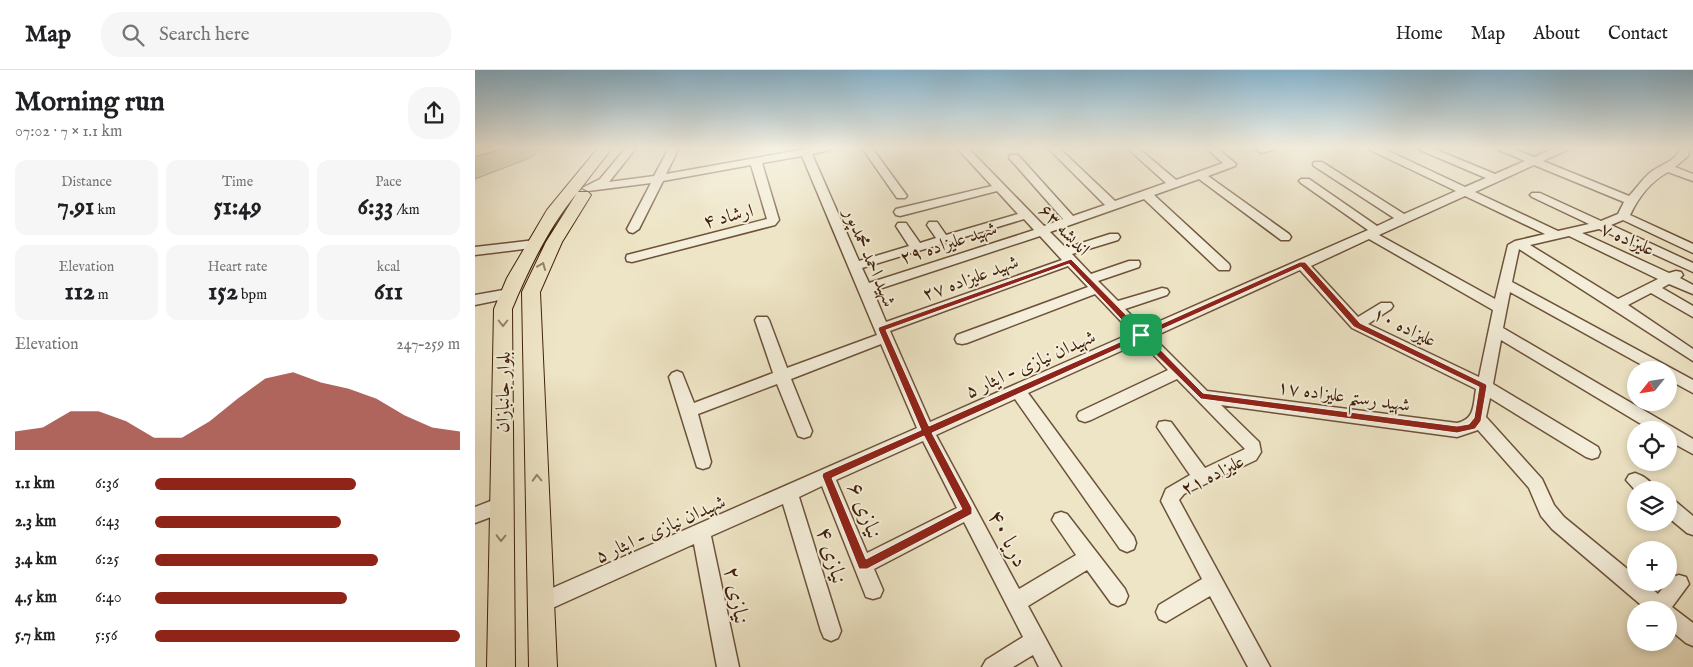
<!DOCTYPE html>
<meta charset="utf-8">
<style>
:root{--surface:#fff;--page:#f6f6f6;--text:#202124;--muted:#757577;--line:#e0e0e0;--accent:#8f2418}
body{margin:0;font-family:"IM FELL English",Amiri,serif;background:var(--page);color:var(--text);height:100vh;display:flex;flex-direction:column;font-size:19px;white-space:nowrap}
*{box-sizing:border-box;margin:0}
p{font-size:16px;color:var(--muted)}
.icon{flex:none;width:28px;height:28px;fill:none;stroke:currentColor;stroke-width:2;stroke-linecap:round;stroke-linejoin:round}
.map{position:relative;flex:1;overflow:hidden}
.sheet{display:flex;flex-direction:column;background:var(--surface);width:475px}
.sheet>*{flex:none}
.needle{width:32px;rotate:240deg}
.controls{position:absolute;left:1152px;top:291px;display:grid;gap:10px}
.controls a{display:grid;place-items:center;width:50px;height:50px;border-radius:50%;background:var(--surface);box-shadow:0 2px 8px #0003;font-size:25px}
.pin{position:absolute;display:grid;place-items:center;width:42px;height:42px;color:#fff;margin:-21px;border-radius:10px;box-shadow:0 2px 8px #0006}
.round{display:grid;place-items:center;flex:none;width:52px;height:52px;border-radius:20px;background:var(--page)}
.headline{display:flex;align-items:center;justify-content:space-between;height:85px;padding:0 15px}
h1{font-size:28px;font-weight:800;line-height:38px}
.metrics{display:grid;grid-template-columns:repeat(3,1fr);gap:8px;height:85px;padding:5px 15px}
.metrics div{display:grid;align-content:center;border-radius:12px;background:var(--page);text-align:center}
.metrics b{font-size:25px;font-weight:800}
.metrics small{font-size:14px;font-weight:400}
.metrics p{font-size:14px}
.chart{height:140px;padding:10px 15px}
.chart p{display:flex;justify-content:space-between}
.chart svg{width:100%;height:90px;margin-top:5px;fill:var(--accent);opacity:.7}
ul{padding:0 15px;list-style:none;font-size:16px}
li{display:grid;grid-template-columns:80px 60px 1fr;align-items:center;height:38px}
li i{height:12px;border-radius:6px;background:var(--accent)}
header{display:flex;align-items:center;gap:30px;box-sizing:border-box;height:70px;padding:0 25px;background:var(--surface);border-bottom:1px solid var(--line)}
header strong{font-size:24px}
nav{display:flex;gap:28px;margin-inline-start:auto;font-size:18px}
.search{width:350px;height:45px;background:var(--page);display:flex;align-items:center;gap:12px;box-sizing:border-box;padding:0 18px;border-radius:20px;color:var(--muted);font-size:19px}
main{display:flex;flex:1;min-height:0}
.map>svg:first-child{display:block}
</style>
<header>
<strong>Map</strong>
<div class="search"><svg class="icon" aria-label="search" viewBox="0 0 24 24"><circle cx="10" cy="10" r="6"/><path d="M15 15l6 6"/></svg>Search here</div>
<nav><a>Home</a><a>Map</a><a>About</a><a>Contact</a></nav>
</header>
<main>
<section class="sheet">
<div class="headline"><div><h1>Morning run</h1><p>07:02 · 7 × 1.1 km</p></div><a class="round"><svg class="icon" aria-label="share" viewBox="0 0 24 24"><path d="M12 15V3M7 8l5-5 5 5M5 13v7h14v-7"/></svg></a></div>
<div class="metrics">
<div><p>Distance</p><b>7.91<small> km</small></b></div>
<div><p>Time</p><b>51:49</b></div>
<div><p>Pace</p><b>6:33<small> /km</small></b></div>
</div>
<div class="metrics">
<div><p>Elevation</p><b>112<small> m</small></b></div>
<div><p>Heart rate</p><b>152<small> bpm</small></b></div>
<div><p>kcal</p><b>611</b></div>
</div>
<div class="chart"><p><span>Elevation</span>247–259 m</p>
<svg viewBox="0 0 160 44" preserveAspectRatio="none"><path d="M0 44V35L10 33L20 25L30 25L40 30L50 38L60 38L70 30L80 19L90 9L100 6L110 11L120 14L130 19L140 27L150 33L160 35V44z"/></svg>
</div>
<ul>
<li><b>1.1 km</b>6:36<i style="width:66%"></i></li>
<li><b>2.3 km</b>6:43<i style="width:61%"></i></li>
<li><b>3.4 km</b>6:25<i style="width:73%"></i></li>
<li><b>4.5 km</b>6:40<i style="width:63%"></i></li>
<li><b>5.7 km</b>5:56<i style="width:100%"></i></li>
</ul>
</section>
<div class="map">
<svg width="1218" height="597" viewBox="0 0 1218 597">
<rect width="100%" height="100%" fill="#eee5c6"/>
<filter id="stains"><feTurbulence type="fractalNoise" baseFrequency=".004" numOctaves="4"/><feColorMatrix values="0 0 0 0 .2 0 0 0 0 .09 0 0 0 0 .02 0 0 0 .5 -.17"/></filter>
<radialGradient id="worn" r=".72"><stop offset=".6" stop-color="#630" stop-opacity="0"/><stop offset="1" stop-color="#630" stop-opacity=".3"/></radialGradient>
<polygon fill="#b9c595" stroke="#7e7350" points="28,78 67,78 55,88 0,109 0,86"/>
<g fill="none" stroke-linecap="round" stroke-linejoin="round">
<g stroke="#6d523a" stroke-width="3">
<g id="minor">
<polygon points="7,78 22,78 21,80 0,86 0,80"/>
<path d="M151 78H161L134 112 179 106 194 78H204L191 104 336 78H356L355 80 337 84 384 191 434 176 421 156 423 153H431L445 173 461 168 452 155 454 152H462L471 165 543 144 522 121 425 146 421 145 419 142 421 139 517 116 482 78H493L569 156 588 149 535 89 534 87 535 85H543L598 146 630 135 573 78H584L640 131 691 113 652 78H663L701 110 748 93 731 78H742L761 94 760 96 733 106 814 164 816 167 814 170H806L724 109 679 125 754 194 755 197 754 200H744L669 129 575 162 591 178 635 164H643L645 167 643 170 597 184 616 204 654 191H664L665 194 664 197 623 211 643 231 687 218 692 219 694 222 692 225 650 239 669 258 893 160 826 113 824 111 826 109H834L902 156 919 148 839 96 838 94 839 92H847L929 144 981 121 895 80 894 78H907L990 117 1011 108 945 80 944 78H957L1020 104 1050 91 1024 80 1023 78H1036L1059 87 1080 78H1093L1092 80 1068 91 1154 126C1161 119 1168 108 1176 102 1185 95 1202 91 1205 78H1215L1213 86 1200 97 1218 104V111L1193 102C1176 111 1163 128 1155 145L1218 174V183L1148 150 1136 155 1218 193V202L1124 159 1107 163 1194 203 1201 201 1206 202 1208 205 1205 208 1218 215V224L1194 214 1187 218 1218 236V247L1176 223 1153 235 1218 279V291L1044 179 1037 212 1218 310V323L1194 310V300H1176L1035 222 1028 258 1218 369V384L1194 371V360H1176L1026 270 1018 314 1123 377 1125 382 1123 387 1117 389 1111 387 1015 328 1011 347 1067 409 1079 435 1089 447 1161 506V512H1169L1183 524 1197 507 1204 505 1211 507 1214 514 1197 537 1218 553V576L1211 573 1194 559V540H1172L1077 459 1066 446 1054 418 1003 360 982 367 746 335 784 372 786 382 781 390 709 424 704 430 795 597H773L735 526 691 552 684 549 681 542 684 535 727 509 686 431 691 419 715 405 682 357 684 352 690 351 696 352 730 398 770 379 702 309 616 350 610 352 604 350 602 346 604 342 693 300 666 272 553 323 659 467 661 473 659 479 652 482 645 479 540 329 461 365 544 519 601 485 577 450 580 444 586 442 592 444 650 519 653 526 650 533 643 536 636 533 612 500 553 536 586 597H564L558 585 538 597H507L511 590 548 567 489 452 399 499 408 520 405 527 398 529 391 527 347 416 324 427 366 561 363 568 356 571 349 568 346 561 308 434 236 466 264 597H242L219 474 73 540 66 543 59 540 56 533 59 526 442 358 406 274 316 309 337 361 335 366 329 368 323 366 302 314 223 344 236 392 234 397 228 399 222 397 194 307 197 303 202 301 207 303 219 333 298 303 280 250 282 247H292L294 250 312 298 402 265 327 86 287 93 304 150 300 155 157 192 152 191 151 188 152 185 292 149 276 95 188 111 164 159 158 163 154 162 152 159 176 113 113 121 107 118 125 109ZM1059 95 1149 132 1143 144 1126 151 1065 123H1057L1055 125 1057 127 1114 154 1083 161 1000 122ZM990 126 1070 164 1040 171 1033 175 1020 229 904 165ZM549 149 559 160 394 213 387 198ZM565 166 587 190 411 252 398 221ZM1094 166 1183 209 1143 229 1055 175ZM894 169 1018 240 1004 307 893 254 916 239 918 236 916 233H906L883 247 836 196ZM593 196 613 217 482 265 480 269 482 273 487 274 492 273 620 224 657 263 455 352 415 261ZM825 200 877 258 1001 319C998 336 1000 349 982 353L732 321 678 267ZM448 371 482 438 392 483 361 410Z"/>
<polygon points="387,78 397,78 432,126 430,128 422,128"/>
<polygon points="783,78 799,78 798,80 786,83 781,80"/>
<polygon points="60,170 64,171 66,174 64,177 0,185 0,177"/>
<polygon points="34,219 39,221 41,224 39,227 0,235 0,225"/>
<path d="M1160 403C1169 406 1177 412 1181 420L1161 421 1151 410 1154 405Z"/>
<polygon points="26,427 32,429 35,435 32,441 0,453 0,437"/>
<polygon points="1194,429 1200,431 1218,446 1218,465 1212,463 1194,448"/>
</g>
</g>
<g stroke="#42210b" stroke-width="2">
<path id="major" d="M123 78H137L103 122H113L116 125 87 172 65 222 82 597H54L47 222 71 172 102 123C74 157 54 198 37 239L40 597H12L19 239 32 208 72 140Z"/>
</g>
<use href="#minor" fill="#f4eeda" fill-rule="evenodd"/>
<use href="#major" fill="#eee5c6" fill-rule="evenodd"/>
</g>
<defs><path id="oneway-chevron" d="M-2-3.5L2.5 0L-2 3.5" fill="none" stroke-width="1.6" stroke-linecap="round" stroke-linejoin="round" transform="scale(1.25)"/></defs>
<g stroke="#988368">
<use href="#oneway-chevron" transform="translate(67 196) rotate(-68)"/>
<use href="#oneway-chevron" transform="translate(28 253) rotate(90)"/>
<use href="#oneway-chevron" transform="translate(62 408) rotate(-92)"/>
<use href="#oneway-chevron" transform="translate(26 468) rotate(91)"/>
</g>
<linearGradient id="sky" x2="0" y2="1"><stop stop-color="#88b8d4"/><stop offset="0.48" stop-color="#f7f3e5"/><stop offset="1" stop-color="#f7f3e5" stop-opacity="0"/></linearGradient>
<rect width="1218" height="161" fill="url(#sky)"/>
<path fill="#8f2418" stroke="#fff" fill-rule="evenodd" d="M596 189 668 262 825 192H830L885 253 1011 314 1012 316 1006 351 1000 359 982 363 726 329 665 269 457 363 497 438V444L392 499H384L347 406 348 403 446 360 403 259 404 257ZM594 194 661 265 454 356 411 260ZM826 197 879 257 1004 317 999 348 994 354 982 356 728 323 672 266ZM449 366 487 439 391 489 357 408Z"/>
<g text-anchor="middle" stroke-width="4" stroke-linejoin="round" paint-order="stroke">
<g font-size="19" fill="#42210b" stroke="#f4eeda">
<text transform="translate(253 145) rotate(-14)" y="7">ارشاد ۴</text>
<text transform="translate(590 159) rotate(46)" y="7">اندیشه ۶۳</text>
<text transform="translate(1153 168) rotate(24)" y="7">علیزاده ۷</text>
<text transform="translate(473 172) rotate(-18)" y="7">شهید علیزاده ۲۹</text>
<text transform="translate(396 187) rotate(67)" y="7">شهید احمد محمدپور</text>
<text transform="translate(495 207) rotate(-20)" y="7">شهید علیزاده ۲۷</text>
<text transform="translate(930 256) rotate(26)" y="7">علیزاده ۱۰</text>
<text transform="translate(555 293) rotate(-24)" y="7">شهیدان نیازی - ایثار ۵</text>
<text transform="translate(27 322) rotate(-89)" y="7">بلوار جانبازان</text>
<text transform="translate(869 325) rotate(8)" y="7">۱۷ شهید رستم علیزاده</text>
<text transform="translate(737 404) rotate(-27)" y="7">علیزاده ۲۱</text>
<text transform="translate(185 458) rotate(-24)" y="7">شهیدان نیازی - ایثار ۵</text>
</g>
<g font-size="22" fill="#42210b" stroke="#f4eeda">
<text transform="translate(391 440) rotate(68)" y="8">نیازی ۶</text>
<text transform="translate(534 468) rotate(63)" y="8">دریا ۴۰</text>
<text transform="translate(358 485) rotate(73)" y="8">نیازی ۴</text>
<text transform="translate(263 525) rotate(79)" y="8">نیازی ۲</text>
</g>
</g>
<rect width="100%" height="100%" filter="url(#stains)"/>
<rect width="100%" height="100%" fill="url(#worn)"/>
</svg>
<div class="controls">
<a><svg class="needle" viewBox="-14 -14 28 28"><path d="M0-13l5 13h-10z" fill="#e53935"/><path d="M0 13l5-13h-10z" fill="#757577"/></svg></a>
<a><svg class="icon" aria-label="locate" viewBox="0 0 24 24"><circle cx="12" cy="12" r="6"/><path d="M12 2v4M12 18v4M2 12h4M18 12h4"/></svg></a>
<a><svg class="icon" aria-label="layers" viewBox="0 0 24 24"><path d="M12 4l9 5-9 5-9-5zM3 14l9 5 9-5"/></svg></a>
<a>+</a>
<a>−</a>
</div>
<div class="pin" style="left:666px;top:265px;background:#1e9e55"><svg class="icon" aria-label="arrive" viewBox="0 0 24 24"><path d="M6 21V4h12l-3 4 3 4H6"/></svg></div>
</div>
</main>
